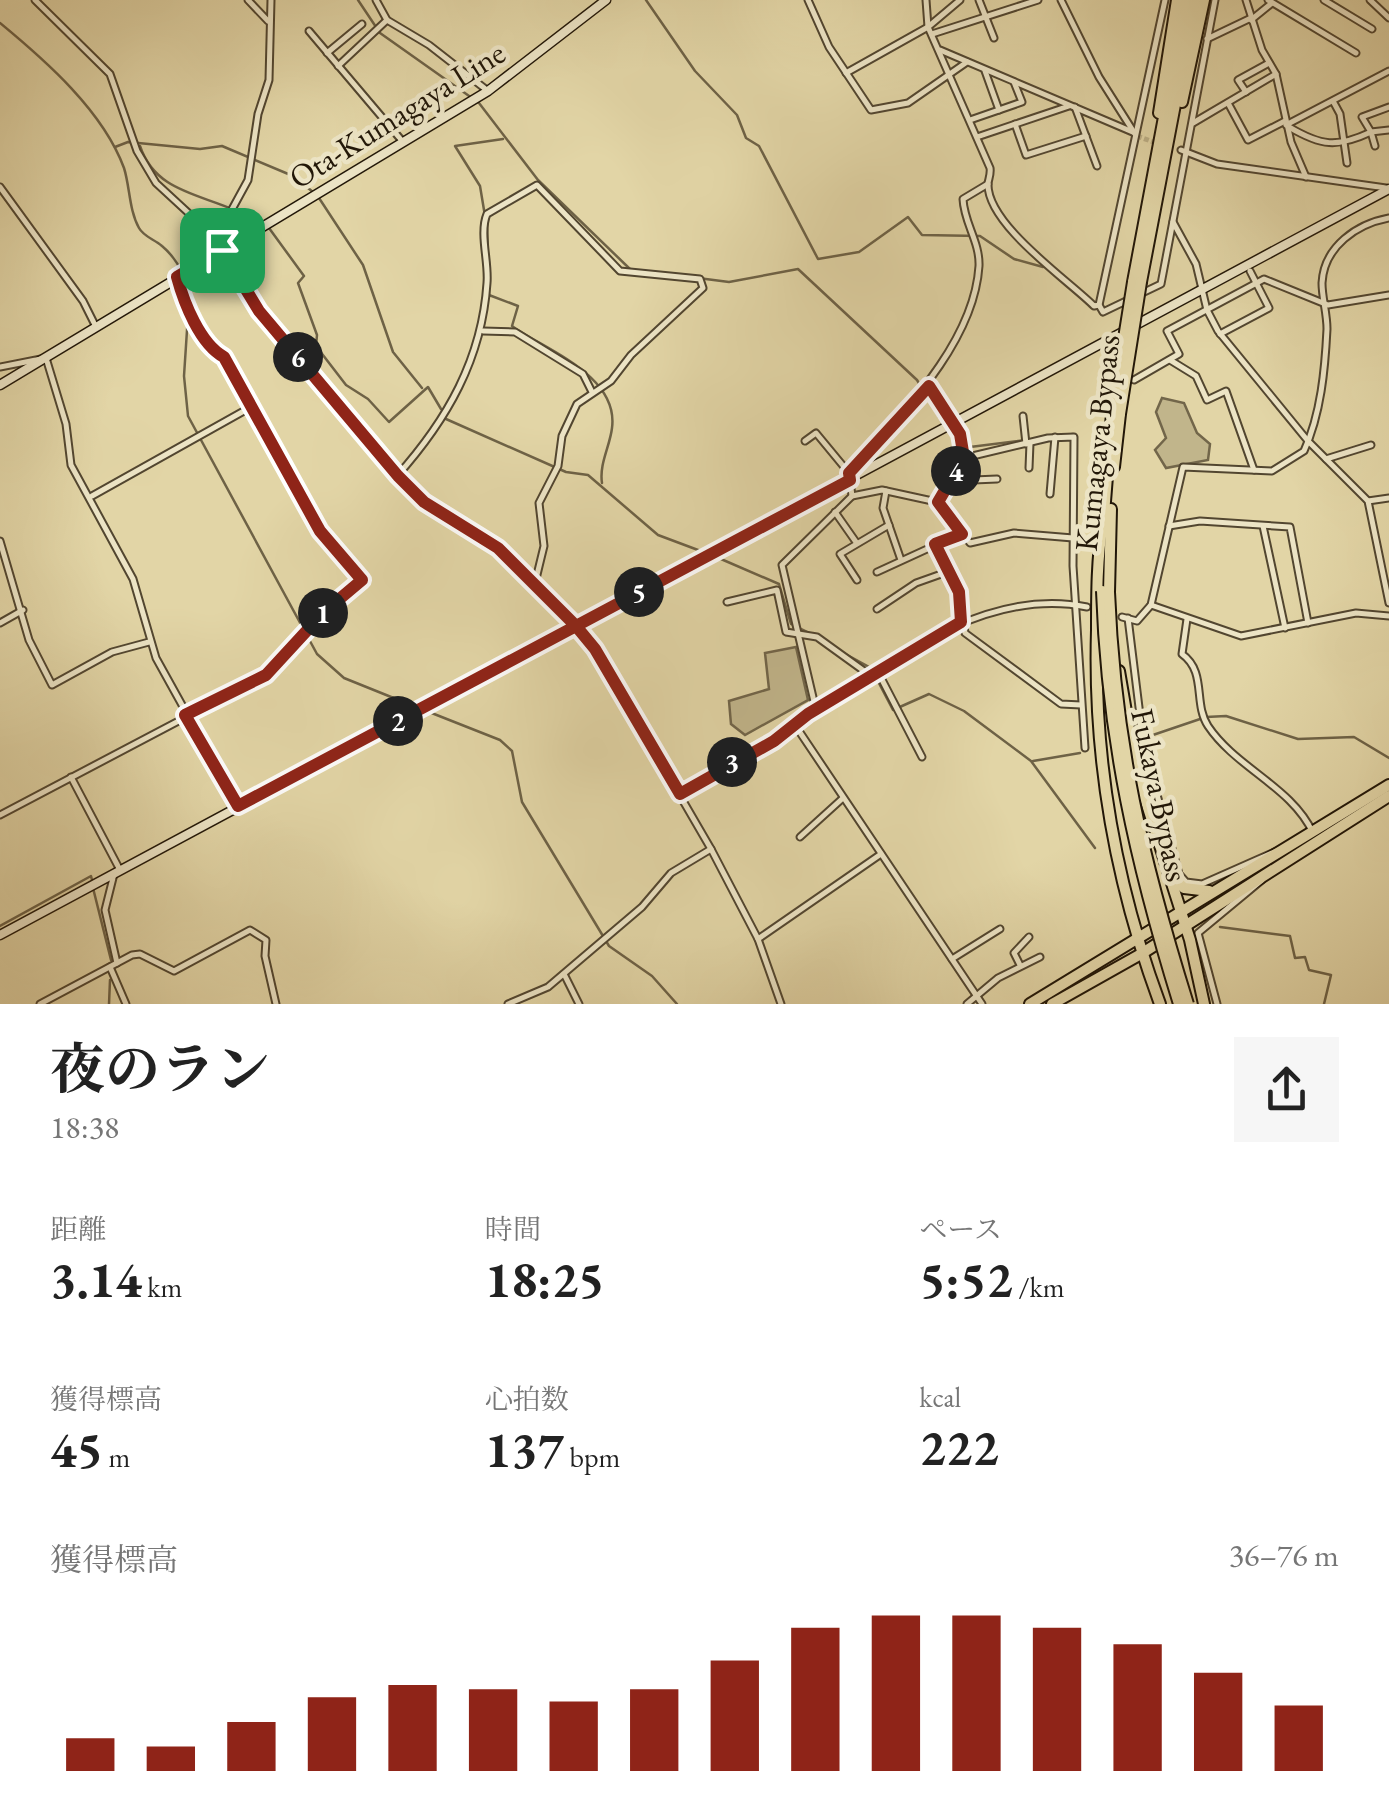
<!DOCTYPE html>
<html lang="ja">
<meta charset="utf-8">
<style>
:root{--surface:#fff;--page:#f6f6f6;--text:#222;--muted:#767676;--accent:#8f2418}
body{margin:0;font-family:"EB Garamond","Noto Serif JP",serif;background:var(--page);color:var(--text);height:100vh;display:flex;flex-direction:column;font-size:38px;white-space:nowrap}
*{box-sizing:border-box;margin:0}
p{font-size:32px;color:var(--muted)}
.icon{flex:none;width:55px;height:55px;fill:none;stroke:currentColor;stroke-width:2;stroke-linecap:round;stroke-linejoin:round}
.map{position:relative;height:1004px;overflow:hidden}
.panel{display:flex;flex-direction:column;background:var(--surface);flex:1}
.panel>*{flex:none}
.pin{position:absolute;display:grid;place-items:center;width:85px;height:85px;color:#fff;margin:-42px;border-radius:20px;box-shadow:0 5px 15px #0006}
.km{position:absolute;width:50px;height:50px;margin:-25px;border-radius:50%;background:#222;color:#fff;font-size:28px;line-height:50px;text-align:center}
.round{display:grid;place-items:center;flex:none;width:105px;height:105px;border-radius:0px;background:var(--page)}
.overview{display:flex;align-items:center;justify-content:space-between;height:170px;padding:0 50px}
h1{font-size:55px;font-weight:700;line-height:75px}
.stats{display:grid;grid-template-columns:repeat(3,1fr);gap:15px;height:170px;padding:10px 50px}
.stats div{display:grid;align-content:center}
.stats b{font-size:50px;font-weight:700}
.stats small{font-size:28px;font-weight:400}
.stats p{font-size:28px}
.chart{height:280px;padding:20px 50px}
.chart p{display:flex;justify-content:space-between}
.chart svg{width:100%;height:180px;margin-top:10px;stroke:var(--accent);stroke-width:6}
.map>svg:first-child{display:block}
</style>
<div class="map">
<svg width="1389" height="1004" viewBox="0 0 1389 1004">
<rect width="100%" height="100%" fill="#e2d5a6"/>
<filter id="stains"><feTurbulence type="fractalNoise" baseFrequency=".002" numOctaves="4"/><feColorMatrix values="0 0 0 0 .2 0 0 0 0 .09 0 0 0 0 .02 0 0 0 .5 -.17"/></filter>
<radialGradient id="worn" r=".72"><stop offset=".6" stop-color="#630" stop-opacity="0"/><stop offset="1" stop-color="#630" stop-opacity=".3"/></radialGradient>
<g fill="#c1b58b" stroke="#72664a" stroke-width="2.5">
<polygon points="1162,398 1184,403 1197,433 1210,444 1208,460 1166,468 1155,450 1166,438 1156,412"/>
<polygon points="796,647 808,700 745,735 731,724 729,701 769,689 765,653"/>
</g>
<g fill="none" stroke-linecap="round" stroke-linejoin="round">
<g stroke="#6e6246" stroke-width="2.5">
<polyline points="358,0 380,33 479,103 538,180 631,270"/>
<polyline points="646,0 695,71 737,115 746,138 759,146 818,259 859,252 908,217 922,235 980,236 1014,259 1043,267"/>
<path d="M0 23C46 61 103 111 124 168 130 187 129 210 139 228 144 237 154 239 162 246 180 261 190 285 189 307"/>
<path d="M140 146C158 200 217 193 257 223"/>
<polyline points="115,147 128,142 200,149 222,146 293,176 313,192"/>
<polyline points="319,198 363,265 393,352 422,388"/>
<polyline points="485,216 480,186 455,146 503,139"/>
<path d="M487 224 489 295 518 306 512 326C545 350 619 375 612 428 610 446 599 464 602 483"/>
<polyline points="269,228 304,276 298,283 317,335 316,346 346,385 368,399 389,422 428,387 441,409"/>
<polyline points="644,271 729,282 798,269 917,380 939,417 951,423"/>
<polyline points="188,315 184,376 188,416 317,654 344,678 416,707"/>
<polyline points="446,419 566,472 588,475 658,535 706,553"/>
<polyline points="958,426 970,447 1073,434"/>
<polyline points="714,556 779,584 791,624 826,641"/>
<polyline points="840,651 871,668 893,710 929,694 964,711 1031,761 1095,848"/>
<polyline points="424,710 500,740 512,751 522,802 609,946 652,976 677,1004"/>
<polyline points="1147,737 1206,717 1226,716 1298,739 1354,737 1389,758"/>
<polyline points="1033,761 1080,753"/>
<polyline points="93,888 111,960"/>
<polyline points="0,926 91,876 92,880"/>
<polyline points="1220,927 1290,936 1295,958 1305,957 1309,970 1331,975 1324,1004"/>
<polyline points="109,1004 110,980"/>
</g>
<polyline stroke="#bcaf86" stroke-width="5" stroke-dasharray="5 2.5" stroke-linecap="butt" points="1137,136 1159,144"/>
<g stroke="#524630" stroke-width="9">
<g id="street">
<polyline points="35,0 110,74 137,151 156,183 208,231 259,311 397,476 424,502 498,548 585,632 711,849 758,939 781,1004"/>
<polyline points="248,0 268,21"/>
<polyline points="376,0 387,20 429,45 488,91"/>
<polyline points="808,0 829,47 871,110 908,103 967,62"/>
<path d="M926 0 928 27 990 168C991 173 989 178 988 183 986 224 1068 280 1094 306L1099 305 1165 0"/>
<polyline points="979,0 994,38"/>
<polyline points="1061,0 1099,77 1135,134"/>
<polyline points="1246,0 1262,50 1276,74 1291,142 1306,177"/>
<polyline points="1268,0 1356,53"/>
<polyline points="1324,0 1372,29"/>
<polyline points="1370,0 1389,18"/>
<polyline points="1251,20 1272,3"/>
<polyline points="309,31 403,142"/>
<polyline points="932,34 1038,0"/>
<polyline points="1207,39 1251,18"/>
<polyline points="940,50 1135,133"/>
<polyline points="327,53 362,24"/>
<polyline points="338,66 387,20"/>
<polyline points="985,71 999,110"/>
<polyline points="846,73 928,27 960,0"/>
<polyline points="1246,92 1238,80 1269,63"/>
<polyline points="1333,101 1340,114 1347,163"/>
<polyline points="1228,103 1248,140 1285,121"/>
<polyline points="1075,107 1097,166"/>
<polyline points="970,120 1022,102 1014,82"/>
<polyline points="1193,123 1276,74"/>
<polyline points="1015,124 1026,155 1086,136"/>
<polyline points="1286,125 1389,71"/>
<path d="M1289 127C1321 146 1337 148 1371 132L1362 117 1389 107"/>
<polyline points="977,137 1069,106"/>
<polyline points="1375,146 1371,132 1389,130"/>
<polyline points="1181,150 1217,164 1386,188"/>
<polyline points="0,187 83,301 96,327"/>
<polyline points="1173,222 1196,264 1207,310 1218,331 1308,441 1368,501 1389,603"/>
<polyline points="208,231 230,213 248,180 258,114 269,80 271,0"/>
<polyline points="1138,295 1161,284 1215,0"/>
<polyline points="1099,305 1103,312 1128,300"/>
<polyline points="483,331 515,332 583,374 592,392"/>
<polyline points="1220,334 1269,308 1250,271"/>
<polyline points="1170,360 1196,376 1207,400 1226,391 1254,470"/>
<polyline points="0,367 46,358 66,424 71,465 133,579 156,658 238,806"/>
<polyline points="1134,380 1179,354 1167,331 1264,279 1328,305 1389,295"/>
<polyline points="929,386 960,434 964,458 937,502 970,543 1014,533 1073,538"/>
<polyline points="1023,416 1026,444"/>
<polyline points="805,441 816,433 849,473"/>
<polyline points="964,458 1048,438 1074,437 1073,566 1085,748"/>
<polyline points="1326,459 1371,445"/>
<polyline points="1029,468 1030,443"/>
<path d="M397 476C447 420 482 359 487 283 489 262 479 233 487 214L537 185 620 271 700 279 703 288 631 355 611 381 577 404 562 436 558 466 539 503 544 546 535 583"/>
<polyline points="950,481 997,479"/>
<polyline points="886,491 883,508 901,560"/>
<polyline points="1050,494 1055,437"/>
<polyline points="92,496 251,407"/>
<polyline points="852,496 882,490 937,502"/>
<polyline points="1368,501 1389,498"/>
<polyline points="835,512 856,542"/>
<polyline points="1169,526 1200,521 1290,527 1308,623"/>
<polyline points="1263,526 1285,628"/>
<polyline points="0,541 29,640 52,685 112,652 149,642"/>
<polyline points="935,543 959,592 965,633 1061,704 1081,705"/>
<polyline points="877,572 962,533"/>
<polyline points="857,580 840,554 889,525"/>
<polyline points="727,602 777,590 786,632 817,637 871,676"/>
<polyline points="1151,605 1241,636 1356,613 1389,616"/>
<polyline points="877,609 916,583 947,572"/>
<path d="M1122 617 1137 621 1151 605 1183 467 1272 471 1304 451C1321 414 1325 369 1327 329 1327 313 1322 298 1322 283 1324 246 1357 224 1389 218"/>
<polyline points="1128,618 1144,748 1179,874 1186,882 1202,884 1279,850"/>
<path d="M1187 619 1182 654C1207 672 1193 703 1208 726 1236 768 1292 787 1313 833"/>
<polyline points="0,623 23,610"/>
<polyline points="878,672 922,757"/>
<path d="M816 710 782 565 852 496 849 473C898 418 974 345 979 266 980 242 964 223 963 199L988 184"/>
<polyline points="795,725 982,1004"/>
<polyline points="71,777 120,870"/>
<path d="M680 794C711 775 743 760 773 741 864 685 970 583 1087 607"/>
<path d="M0 815 266 675 324 612 362 580 320 531 224 357C200 344 185 304 178 279"/>
<polyline points="800,837 843,798"/>
<polyline points="114,874 105,910 117,963"/>
<polyline points="758,939 881,854"/>
<polyline points="952,959 1000,929"/>
<polyline points="1020,965 1014,953 1029,937"/>
<polyline points="110,967 126,1004"/>
<polyline points="564,974 579,1004"/>
<polyline points="40,1004 132,955 140,954 174,971 250,930 266,940 265,956 276,1004"/>
<polyline points="508,1004 548,987 642,907 671,873 711,849"/>
<polyline points="967,1004 998,978 1040,957"/>
<polyline points="1217,1004 1198,933 1262,880"/>
</g>
</g>
<g stroke="#221708" stroke-width="11">
<g id="secondary">
<polyline points="0,385 488,91 606,0"/>
<polyline points="0,935 1389,189"/>
</g>
</g>
<g stroke="#221708" stroke-width="14">
<g id="highway">
<polyline points="1182,102 1204,0"/>
<polyline points="1159,113 1177,0"/>
<polyline points="1133,282 1186,0"/>
<polyline points="1141,282 1195,0"/>
<polyline points="1114,467 1120,414"/>
<path d="M1103 523C1097 558 1097 594 1097 630 1093 760 1115 882 1160 1004"/>
<polyline points="1103,527 1112,413"/>
<polyline points="1109,592 1111,509"/>
<polyline points="1119,671 1136,770 1190,940 1204,1004"/>
<polyline points="1171,876 1184,888 1209,891"/>
<polyline points="1030,1004 1389,785"/>
<polyline points="1052,1004 1141,954 1389,796"/>
</g>
</g>
<use href="#street" stroke="#ece4c5" stroke-width="5"/>
<use href="#secondary" stroke="#ece4c5" stroke-width="8"/>
<use href="#highway" stroke="#e2d5a6" stroke-width="10"/>
<g stroke="#221708" stroke-width="14" stroke-linecap="butt">
<g id="highway-bridge">
<polyline points="1112,413 1133,282"/>
<polyline points="1120,414 1141,282"/>
<path d="M1102 591C1107 738 1136 865 1179 1004"/>
<path d="M1109 592C1115 744 1143 859 1188 1004"/>
</g>
</g>
<use href="#highway-bridge" stroke="#e2d5a6" stroke-width="10"/>
</g>
<g fill="none" stroke-linecap="round" stroke-linejoin="round">
<g stroke="#fff" stroke-width="20">
<path id="route" d="M222 250 177 277C184 303 200 344 224 357L320 531 362 580 324 612 266 675 185 715 238 806 576 626 595 649 680 794 774 741 808 714 961 622 959 592 935 544 962 534 938 502 964 458 960 434 929 386 849 473 850 480 576 626 498 548 424 502 398 476 259 311 222 250"/>
</g>
<use href="#route" stroke="#8f2418" stroke-width="12"/>
</g>
<g text-anchor="middle" stroke-width="9" stroke-linejoin="round" paint-order="stroke">
<g font-size="32" fill="#221708" stroke="#ece4c5">
<text transform="translate(397 115) rotate(-32)" y="11">Ota-Kumagaya Line</text>
<text transform="translate(1097 443) rotate(-84)" y="11">Kumagaya Bypass</text>
<text transform="translate(1160 795) rotate(78)" y="11">Fukaya Bypass</text>
</g>
</g>
<rect width="100%" height="100%" filter="url(#stains)"/>
<rect width="100%" height="100%" fill="url(#worn)"/>
</svg>
<div class="pin" style="left:222px;top:250px;background:#1e9e55"><svg class="icon" aria-label="arrive" viewBox="0 0 24 24"><path d="M6 21V4h12l-3 4 3 4H6"/></svg></div>
<b class="km" style="left:323px;top:613px">1</b>
<b class="km" style="left:398px;top:721px">2</b>
<b class="km" style="left:732px;top:762px">3</b>
<b class="km" style="left:956px;top:471px">4</b>
<b class="km" style="left:639px;top:592px">5</b>
<b class="km" style="left:298px;top:357px">6</b>
</div>
<section class="panel">
<div class="overview"><div><h1>夜のラン</h1><p>18:38</p></div><a class="round"><svg class="icon" aria-label="share" viewBox="0 0 24 24"><path d="M12 15V3M7 8l5-5 5 5M5 13v7h14v-7"/></svg></a></div>
<div class="stats">
<div><p>距離</p><b>3.14<small> km</small></b></div>
<div><p>時間</p><b>18:25</b></div>
<div><p>ペース</p><b>5:52<small> /km</small></b></div>
</div>
<div class="stats">
<div><p>獲得標高</p><b>45<small> m</small></b></div>
<div><p>心拍数</p><b>137<small> bpm</small></b></div>
<div><p>kcal</p><b>222</b></div>
</div>
<div class="chart"><p><span>獲得標高</span>36–76 m</p>
<svg viewBox="0 0 160 44" preserveAspectRatio="none"><path d="M5 44V36M15 44V38M25 44V32M35 44V26M45 44V23M55 44V24M65 44V27M75 44V24M85 44V17M95 44V9M105 44V6M115 44V6M125 44V9M135 44V13M145 44V20M155 44V28"/></svg>
</div>
</section>
